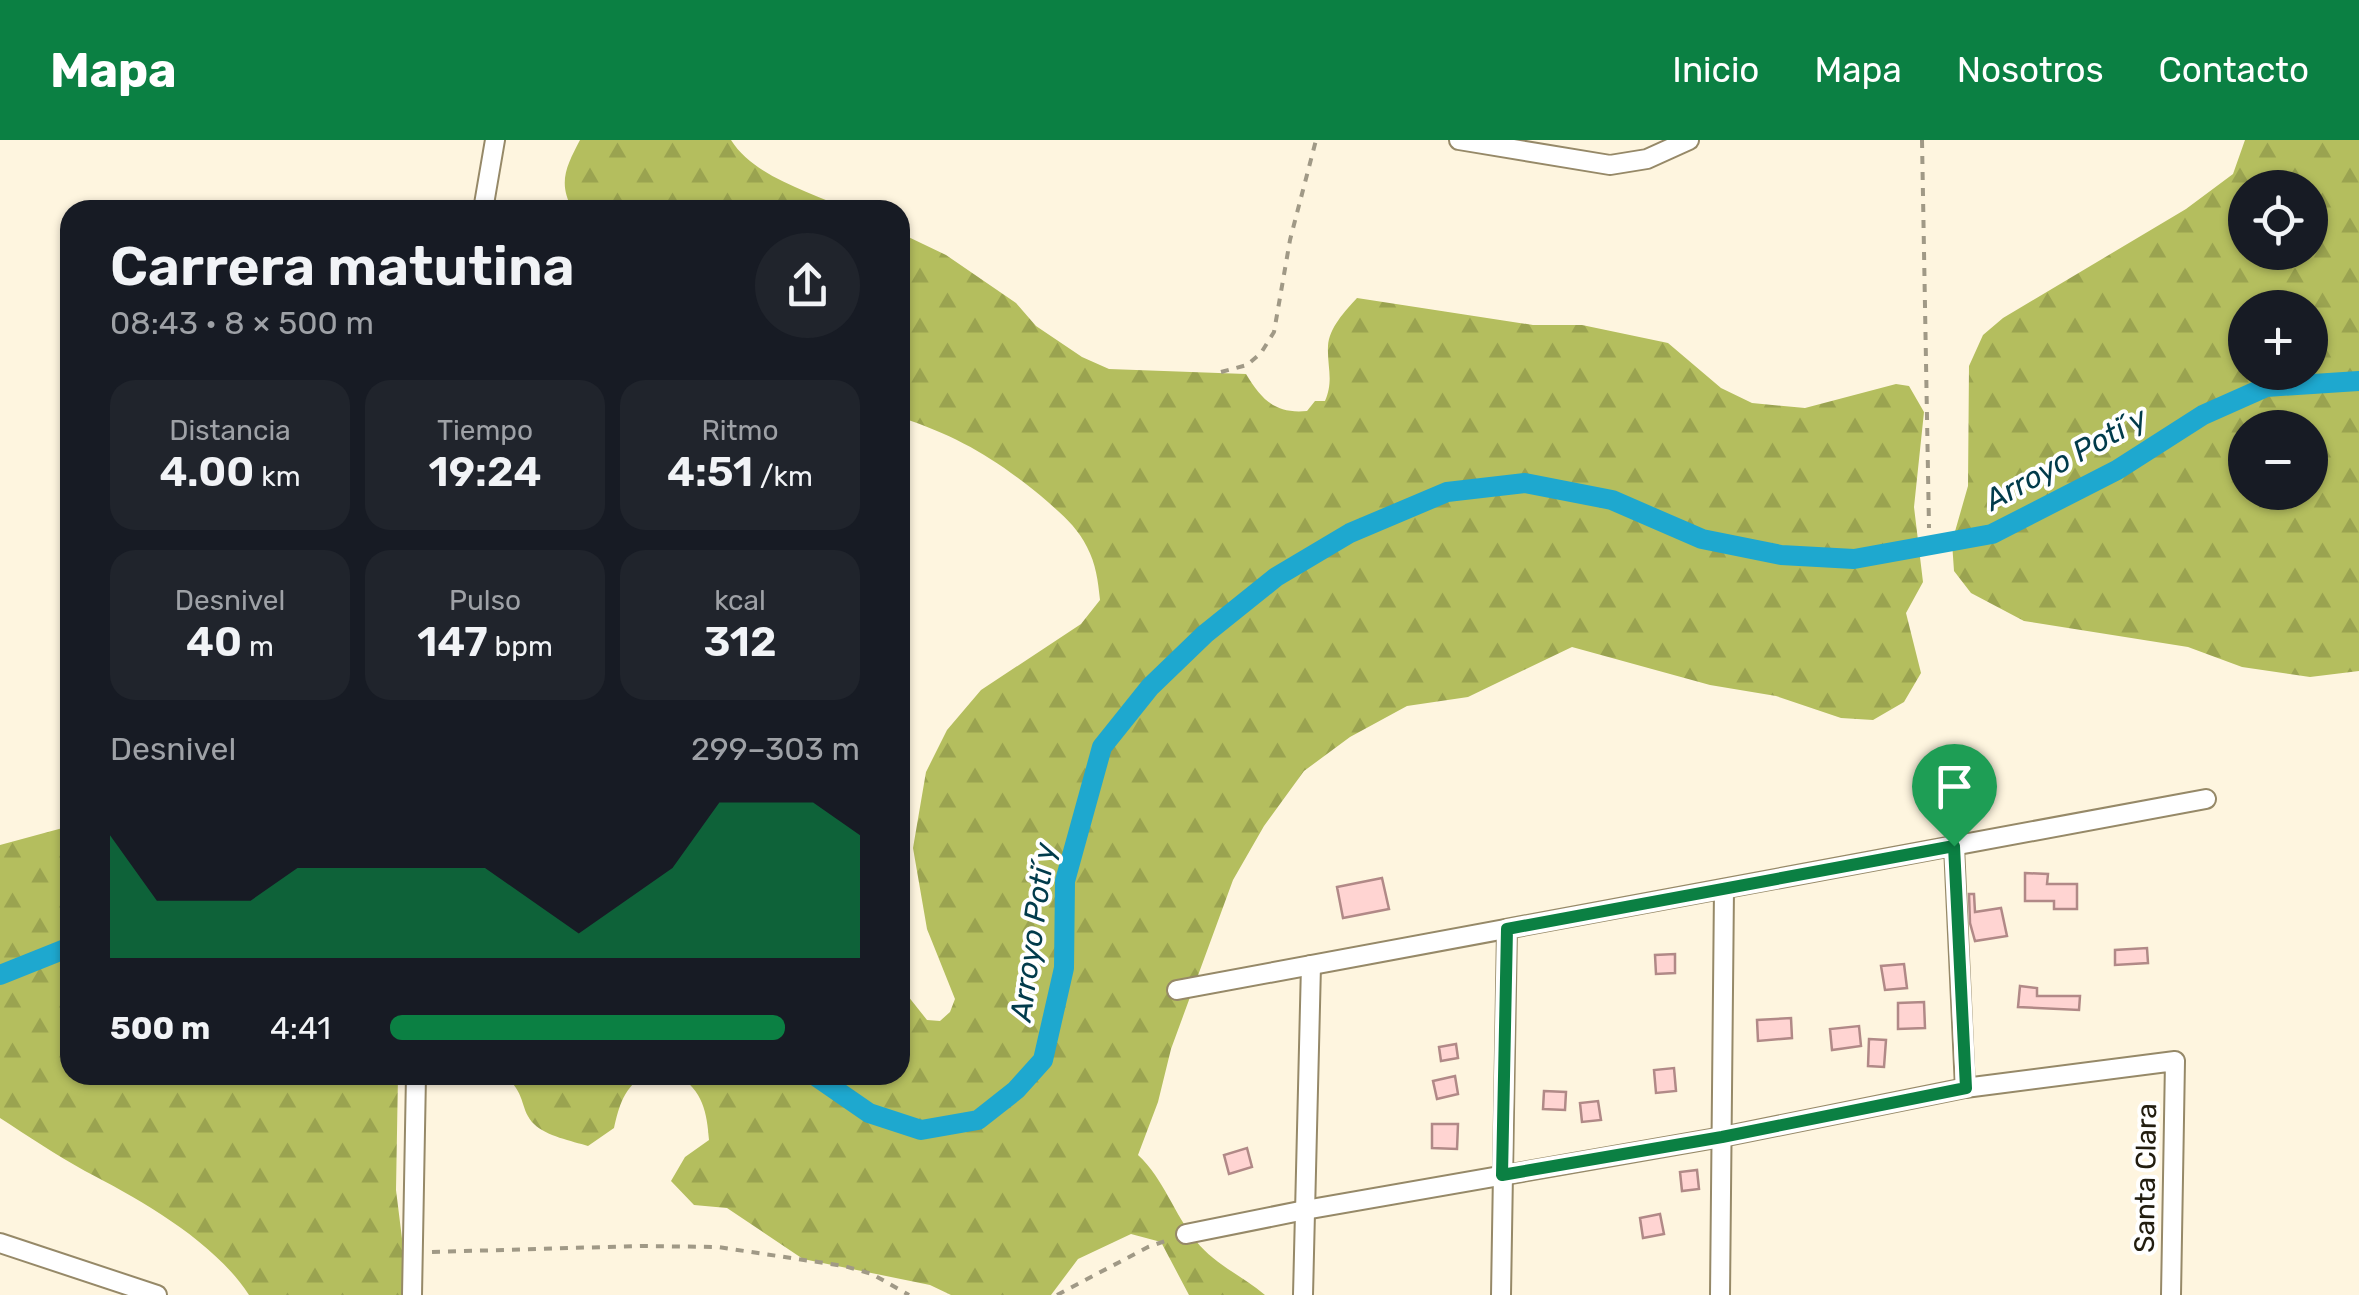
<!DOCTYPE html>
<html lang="es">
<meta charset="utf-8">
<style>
:root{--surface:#171b24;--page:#20242c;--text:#f1f3f6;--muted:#9ea1a6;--accent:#0b8043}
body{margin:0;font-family:Rubik,sans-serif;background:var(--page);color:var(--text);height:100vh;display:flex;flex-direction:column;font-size:38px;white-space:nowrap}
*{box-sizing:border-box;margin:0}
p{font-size:32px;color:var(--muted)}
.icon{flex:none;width:55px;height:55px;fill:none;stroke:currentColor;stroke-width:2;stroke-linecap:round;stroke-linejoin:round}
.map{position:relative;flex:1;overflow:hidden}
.drawer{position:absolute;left:60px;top:60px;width:850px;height:885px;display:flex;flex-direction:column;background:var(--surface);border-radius:30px;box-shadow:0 2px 8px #0004}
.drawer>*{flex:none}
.buttons{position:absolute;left:2228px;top:30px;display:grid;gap:20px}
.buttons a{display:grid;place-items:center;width:100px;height:100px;border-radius:50%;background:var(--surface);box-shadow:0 2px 8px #0004;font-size:50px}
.pin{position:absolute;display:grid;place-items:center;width:85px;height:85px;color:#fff;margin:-102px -42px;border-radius:50% 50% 50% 0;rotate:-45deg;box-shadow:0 0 10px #0007}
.pin .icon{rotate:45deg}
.round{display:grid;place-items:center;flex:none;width:105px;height:105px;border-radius:52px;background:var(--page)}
.head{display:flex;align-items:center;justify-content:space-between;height:170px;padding:0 50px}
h1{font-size:55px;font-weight:600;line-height:75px}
.stats{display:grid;grid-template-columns:repeat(3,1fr);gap:15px;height:170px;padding:10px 50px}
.stats div{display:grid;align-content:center;border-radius:25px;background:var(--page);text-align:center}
.stats b{font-size:42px;font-weight:600}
.stats small{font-size:28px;font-weight:400}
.stats p{font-size:28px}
.chart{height:280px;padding:20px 50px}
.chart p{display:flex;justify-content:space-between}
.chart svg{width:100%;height:180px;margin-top:10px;fill:var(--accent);opacity:.7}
ul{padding:0 50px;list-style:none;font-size:32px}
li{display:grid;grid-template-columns:160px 120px 1fr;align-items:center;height:75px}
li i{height:25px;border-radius:12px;background:var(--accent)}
header{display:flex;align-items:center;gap:60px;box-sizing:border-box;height:140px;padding:0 50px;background:var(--accent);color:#fff}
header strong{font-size:48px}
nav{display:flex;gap:55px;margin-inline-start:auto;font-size:35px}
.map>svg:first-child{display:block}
</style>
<header>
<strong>Mapa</strong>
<nav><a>Inicio</a><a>Mapa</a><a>Nosotros</a><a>Contacto</a></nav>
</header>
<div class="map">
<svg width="2359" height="1155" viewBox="0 0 2359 1155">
<defs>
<pattern id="forest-firs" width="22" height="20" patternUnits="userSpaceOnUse" patternTransform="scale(2.5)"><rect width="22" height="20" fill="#b4be5e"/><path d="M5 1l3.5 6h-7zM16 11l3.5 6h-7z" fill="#9aa350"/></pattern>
</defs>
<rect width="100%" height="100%" fill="#fef5df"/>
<g fill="url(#forest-firs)" fill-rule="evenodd">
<path d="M580 0H731C754 37 811 52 849 70H573C557 43 567 25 580 0Z"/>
<path d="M2245 0H2359V531L2310 537 2242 527 2188 507 2024 481 1971 453 1954 431 1952 402 1968 346 1969 226 1983 195 2003 178 2186 69 2233 34ZM2245 48H2310V112H2245ZM2245 168H2310V232H2245ZM2245 288H2310V352H2245Z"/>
<path d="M900 93 946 115 1016 163 1036 186 1082 217 1109 229 1246 234C1262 260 1275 274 1307 271L1315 261H1325C1334 240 1327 227 1328 206 1329 188 1345 171 1357 158L1533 185H1582L1668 203 1721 248 1752 263 1805 268 1896 244 1909 246 1924 272 1914 367 1923 442 1906 473 1921 533 1904 562 1873 580 1841 578 1776 556 1710 545 1572 507 1468 557 1407 566 1350 597 1304 631 1264 686 1233 740 1171 909 1158 962 1138 1015C1164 1039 1174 1074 1196 1101 1215 1125 1243 1136 1265 1155H1189L1161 1102 1131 1094 1078 1119 1051 1155H951L930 1145 803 1119 727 1068 694 1065 671 1041 685 1017 709 1000C707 973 703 950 677 935H900V846L927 880 940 881 950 872 955 859 927 789 913 708 926 632 947 590 981 550 1081 484 1100 460C1098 441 1096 424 1087 407 1076 385 1059 372 1041 356 993 317 959 297 900 277Z"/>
<path d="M70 686V935H398L396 1050 409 1155H249C214 1101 141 1060 85 1031 56 1015 28 996 0 978V705Z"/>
<path d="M503 935H645C624 947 619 966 614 988L588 1006C572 1001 546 996 534 984 519 969 527 952 503 935Z"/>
</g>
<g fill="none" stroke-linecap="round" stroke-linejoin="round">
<g stroke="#1ea8cf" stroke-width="20">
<polyline points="0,835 70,807"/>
<polyline points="814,935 869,973 921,990 978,980 1016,950 1043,920 1064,828 1065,741 1102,607 1150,547 1205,494 1276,437 1350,393 1447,352 1525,343 1612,360 1702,399 1781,415 1854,419 1992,394 2117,330 2203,275 2266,247 2359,241"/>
</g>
</g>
<g fill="#ffd4d2" stroke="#b18987" stroke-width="2.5">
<polygon points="2025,733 2048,734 2047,744 2077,744 2077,769 2054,769 2054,761 2025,761"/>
<polygon points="1382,738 1389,769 1343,778 1337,747"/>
<polygon points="1969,754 1974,754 1975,772 2001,768 2007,796 1975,801 1970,783"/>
<polygon points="2147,808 2148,823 2115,825 2115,810"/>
<polygon points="1675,814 1675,833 1656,834 1655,815"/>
<polygon points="1904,824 1907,848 1885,850 1881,826"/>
<polygon points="2020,846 2037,848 2037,856 2080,856 2079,870 2018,867"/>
<polygon points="1924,862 1925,888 1898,889 1898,863"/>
<polygon points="1791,878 1792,898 1758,901 1757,880"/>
<polygon points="1859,886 1861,906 1832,910 1830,889"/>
<polygon points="1869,899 1886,900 1884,927 1868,926"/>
<polygon points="1456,904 1458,918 1441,921 1439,907"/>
<polygon points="1674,928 1676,951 1656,953 1654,930"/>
<polygon points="1455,936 1458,954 1437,959 1433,941"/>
<polygon points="1544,951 1566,952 1565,970 1543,969"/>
<polygon points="1598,961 1601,980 1582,982 1580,963"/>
<polygon points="1432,984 1458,984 1457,1009 1432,1008"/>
<polygon points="1247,1008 1252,1027 1229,1034 1224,1015"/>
<polygon points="1697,1030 1699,1049 1682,1051 1680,1032"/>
<polygon points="1660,1074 1664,1094 1643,1098 1640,1078"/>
</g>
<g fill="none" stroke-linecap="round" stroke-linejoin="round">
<g stroke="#968968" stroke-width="22">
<g id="minor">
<polyline points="1459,0 1610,25 1647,19 1689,0"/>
<polyline points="483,70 495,0"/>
<polyline points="1954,706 1965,948"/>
<polyline points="1177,850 2206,659"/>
<polyline points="1186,1094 1305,1070 1722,997 1965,948 2175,921 2171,1155"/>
<polyline points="0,1103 157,1155"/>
<polyline points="412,1155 416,935"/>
<polyline points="1303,1155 1311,825"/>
<polyline points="1501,1155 1507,789"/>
<polyline points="1720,1155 1724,749"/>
</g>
</g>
<g stroke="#a09986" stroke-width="4" stroke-dasharray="8 8" stroke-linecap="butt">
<polyline points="1922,0 1929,388"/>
<polyline points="1221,232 1247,225 1261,213 1274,192 1290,100 1316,0"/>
<polyline points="432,1112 640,1106 718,1107 844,1126 872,1134 909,1155"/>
<polyline points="1057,1155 1148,1107 1168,1100"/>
</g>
<use href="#minor" stroke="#fff" stroke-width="18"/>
</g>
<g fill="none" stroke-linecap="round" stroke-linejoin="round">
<g stroke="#fff" stroke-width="20">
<polygon id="route" points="1954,706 1966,948 1722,997 1502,1035 1507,789"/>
</g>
<use href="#route" stroke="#0b8043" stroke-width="12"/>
</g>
<g text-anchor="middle" stroke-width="8" stroke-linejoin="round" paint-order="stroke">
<g font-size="28" fill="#221d0f" stroke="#fff">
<text transform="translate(2145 1038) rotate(-89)" y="10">Santa Clara</text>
</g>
<g font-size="30" font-style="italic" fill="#013b4b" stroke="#fff">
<text transform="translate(2066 319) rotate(-29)" y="10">Arroyo Poti´y</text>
<text transform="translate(1033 792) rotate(-82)" y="10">Arroyo Poti´y</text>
</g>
</g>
</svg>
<div class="buttons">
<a><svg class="icon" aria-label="locate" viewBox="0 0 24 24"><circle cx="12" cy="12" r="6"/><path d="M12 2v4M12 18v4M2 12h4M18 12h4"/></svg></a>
<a>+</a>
<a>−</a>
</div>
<div class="pin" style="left:1954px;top:706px;background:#1e9e55"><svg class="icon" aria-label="arrive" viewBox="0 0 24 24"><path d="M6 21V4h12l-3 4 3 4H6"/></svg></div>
<section class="drawer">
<div class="head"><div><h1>Carrera matutina</h1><p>08:43 · 8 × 500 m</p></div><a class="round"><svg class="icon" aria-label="share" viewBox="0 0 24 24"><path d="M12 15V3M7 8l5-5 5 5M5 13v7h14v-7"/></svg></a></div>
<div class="stats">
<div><p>Distancia</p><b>4.00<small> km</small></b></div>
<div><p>Tiempo</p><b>19:24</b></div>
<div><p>Ritmo</p><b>4:51<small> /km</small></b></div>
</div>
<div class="stats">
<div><p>Desnivel</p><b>40<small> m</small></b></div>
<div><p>Pulso</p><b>147<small> bpm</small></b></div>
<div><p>kcal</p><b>312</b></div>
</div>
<div class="chart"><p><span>Desnivel</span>299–303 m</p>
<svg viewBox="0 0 160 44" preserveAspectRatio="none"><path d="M0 44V14L10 30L20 30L30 30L40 22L50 22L60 22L70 22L80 22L90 30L100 38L110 30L120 22L130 6L140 6L150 6L160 14V44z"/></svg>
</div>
<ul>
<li><b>500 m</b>4:41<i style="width:84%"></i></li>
</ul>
</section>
</div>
